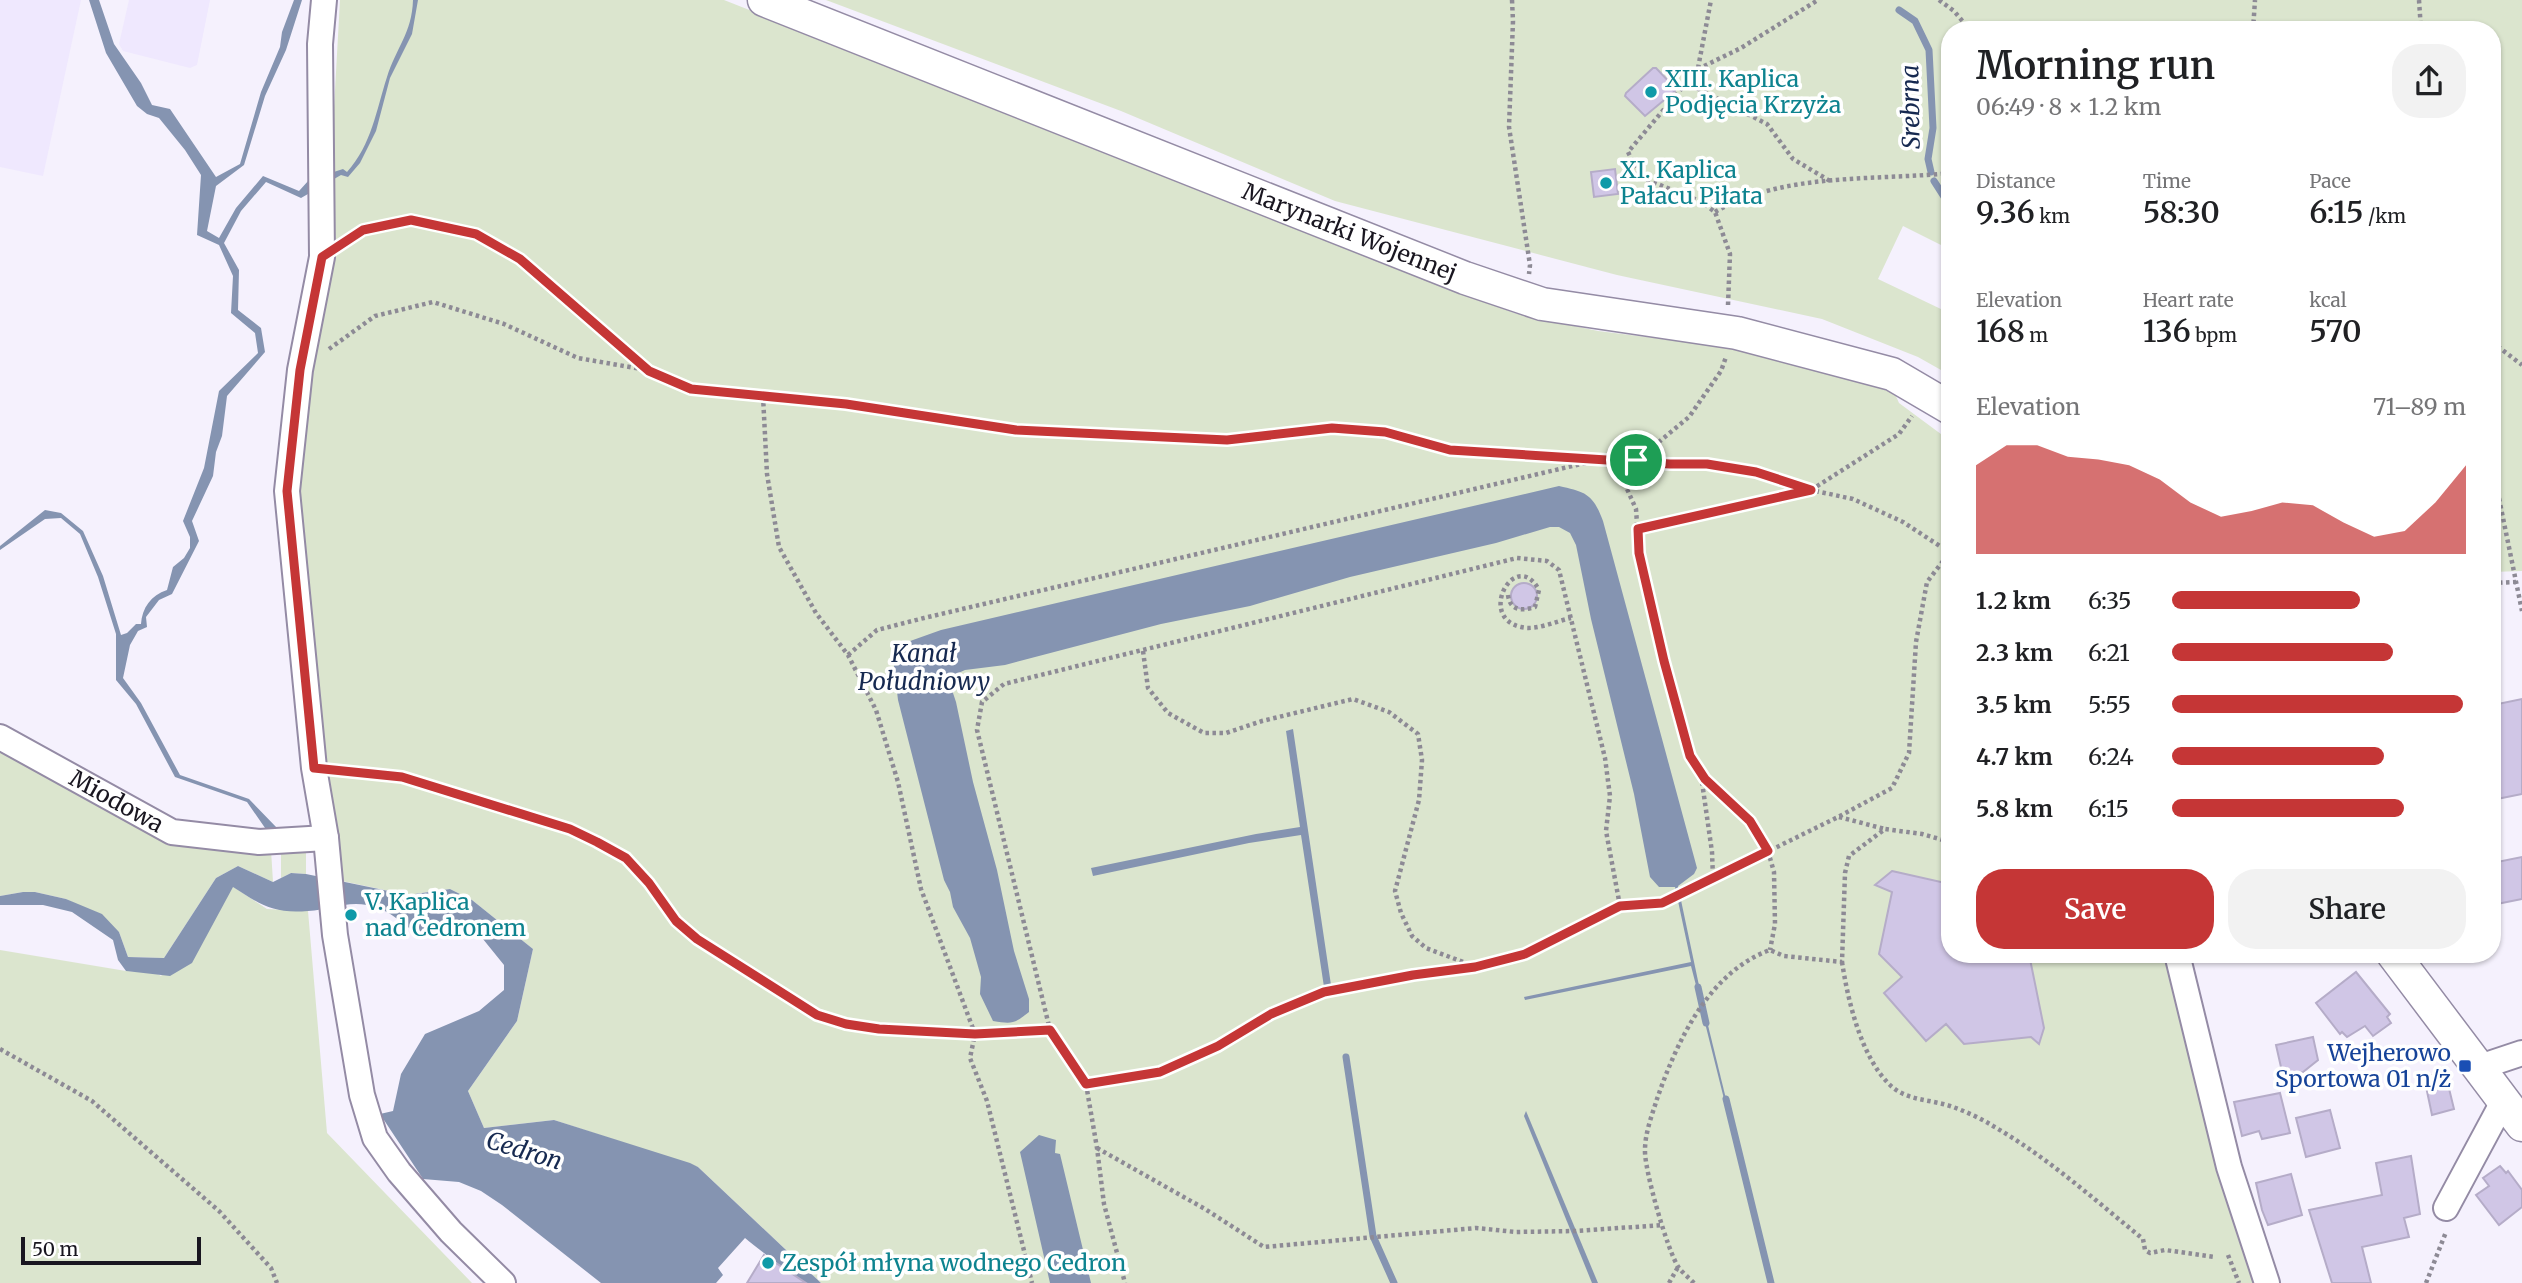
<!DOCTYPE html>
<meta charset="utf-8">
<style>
:root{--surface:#fff;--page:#f2f2f2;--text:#202124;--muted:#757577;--accent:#c53636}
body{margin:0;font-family:Merriweather,serif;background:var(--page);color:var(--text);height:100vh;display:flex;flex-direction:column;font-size:26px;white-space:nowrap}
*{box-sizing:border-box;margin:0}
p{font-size:23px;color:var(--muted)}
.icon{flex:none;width:38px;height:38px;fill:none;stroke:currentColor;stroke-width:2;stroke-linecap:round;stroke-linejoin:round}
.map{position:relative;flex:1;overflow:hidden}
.drawer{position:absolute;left:1941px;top:21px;width:560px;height:942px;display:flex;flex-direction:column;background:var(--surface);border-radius:28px;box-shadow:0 2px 5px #0004}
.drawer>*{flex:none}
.scale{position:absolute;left:21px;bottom:18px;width:180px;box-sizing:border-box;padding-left:7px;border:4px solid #191620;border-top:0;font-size:19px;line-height:24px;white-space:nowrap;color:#191620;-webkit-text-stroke:5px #fff;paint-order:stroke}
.pin{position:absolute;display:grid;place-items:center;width:60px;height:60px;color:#fff;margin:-30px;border:4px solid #fff;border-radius:50%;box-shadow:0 2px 7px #0007}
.round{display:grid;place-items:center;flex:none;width:74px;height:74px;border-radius:28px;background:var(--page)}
.overview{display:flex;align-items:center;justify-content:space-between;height:119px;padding:0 35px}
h1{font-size:38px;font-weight:600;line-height:52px}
.figures{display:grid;grid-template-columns:repeat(3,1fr);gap:10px;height:119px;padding:7px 35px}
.figures div{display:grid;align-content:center}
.figures b{font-size:30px;font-weight:600}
.figures small{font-size:19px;font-weight:400}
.figures p{font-size:19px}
.chart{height:196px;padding:14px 35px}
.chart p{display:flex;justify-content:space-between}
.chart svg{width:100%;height:126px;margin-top:7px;fill:var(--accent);opacity:.7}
.button{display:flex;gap:14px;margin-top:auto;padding:14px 35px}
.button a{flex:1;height:80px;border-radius:28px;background:var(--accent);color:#fff;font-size:28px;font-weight:600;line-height:80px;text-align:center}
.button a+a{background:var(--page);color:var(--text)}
ul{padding:0 35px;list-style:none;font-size:23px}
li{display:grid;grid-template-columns:112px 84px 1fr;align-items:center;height:52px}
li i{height:18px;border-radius:9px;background:var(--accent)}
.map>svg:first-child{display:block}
</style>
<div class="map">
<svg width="2522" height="1283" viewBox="0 0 2522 1283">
<rect width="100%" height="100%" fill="#f5f1fd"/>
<g fill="#efe8fe">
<polygon points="0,0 81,0 43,176 0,167"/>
<polygon points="129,0 210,0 197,65 190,68 123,51 119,44"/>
</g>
<g fill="#dbe5ce">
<polygon points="340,0 724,0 1514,313 1598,331 1735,348 1853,377 1895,394 1899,403 1949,440 1950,954 2166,954 2256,1283 821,1283 698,1167 554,1120 484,1128 468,1091 517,1021 533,949 472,900 450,889 408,895 342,881 325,764 295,488 306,378 331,273 333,255 326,252"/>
<polygon points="826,0 2522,0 2522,571 2492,572 2492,30 1950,30 1949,249 1903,226 1878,279 1943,310 1949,301 1949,361 1941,370 1918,357 1822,319 1617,275 1335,201 1121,111"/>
<polygon points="0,746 180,846 271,850 273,882 238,866 216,878 164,958 128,957 119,932 79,906 66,899 35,892 23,892 0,896"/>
<polygon points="281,851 306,852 306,874 291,873 281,878"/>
<polygon points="232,886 267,909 308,911 327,1133 472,1283 0,1283 0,950 126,971 156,973 161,976"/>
</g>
<g fill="#8594b1">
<path d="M89 0H99L114 44 141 83 152 105 170 109 216 177 240 164 261 92 280 47 282 32 294 0H302L286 50 265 96 244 165 216 186 207 231 219 238 236 208 263 176 299 191 309 180 343 169 347 172C372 144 376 111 387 77 396 48 412 33 413 0H418L412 34 390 78 376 131 360 163 348 177 341 175 301 198 266 182 241 211 224 243 239 270 238 310 261 328 265 352 227 396 222 436 216 452 213 476 192 521 199 541 172 594 159 600 146 617 147 627 138 631 130 645 123 678 141 703 180 775 249 799 277 828 281 851 247 802 175 777 136 704 116 680V634L98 577 80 534 61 518 45 519 0 550V546L45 510 61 513 83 531 103 576 121 635 127 633 136 624H141C142 608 151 595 167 590L173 567 184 558 190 548V537L183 521 204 468 219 391 258 353 255 333 231 313 233 276 219 245 197 235 201 175 185 150 159 118 147 114 137 106 106 53Z"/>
<path d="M1559 486C1586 492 1593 494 1603 521L1697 868 1694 874 1678 886 1701 995 1699 997 1691 966 1525 1000 1524 997 1691 962 1675 887H1659L1650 877 1634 794 1591 619 1576 545 1570 533 1559 527H1550L1496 543 1350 577 1250 606 1161 624 1005 665 965 670 954 675 951 687 956 702 973 782 997 870 1014 951 1029 999V1012C1014 1024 1012 1024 993 1021L980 994 981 977 970 938 953 907 950 892 944 880 898 700 893 658 894 650 899 645 941 630Z"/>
<polygon points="1293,729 1331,985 1324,987 1301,835 1249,843 1093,876 1091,868 1256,834 1300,827 1286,731"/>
<path d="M238 866 273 882 291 873 306 874 408 895 450 889 472 900 533 949 517 1021 468 1091 484 1128 554 1120 690 1163 698 1167 821 1283H797C784 1265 762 1253 745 1238L718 1268 723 1275 716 1283H601L502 1205 481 1191 459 1182 423 1179 380 1114 393 1111 401 1074 425 1034 479 1011 504 990V965L470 923 449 934 422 938C406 926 388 908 367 905 346 901 329 910 308 911 274 914 261 905 233 887L192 963 170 976 126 971 118 960 113 940 72 912 43 905H0V896L23 892H35L66 899 102 914 119 932 128 957 164 958 216 878Z"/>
<polygon points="1705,1013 1728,1107 1726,1107 1703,1015"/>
<polygon points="1526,1111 1598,1283 1592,1283 1524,1116"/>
<polygon points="1039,1135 1056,1140 1055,1153 1060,1154 1091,1283 1050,1283 1020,1152"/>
</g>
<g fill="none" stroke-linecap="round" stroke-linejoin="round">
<g stroke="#8594b1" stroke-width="7">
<polyline points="1899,10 1915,21 1929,50 1933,128 1928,159 1931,172"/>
<polyline points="1934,181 1950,206"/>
<polyline points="1698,987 1706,1023"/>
<polyline points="1346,1057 1373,1236 1394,1283"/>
<polyline points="1726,1099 1771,1283"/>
</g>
</g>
<g fill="#d0c6e6" stroke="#b5acc8" stroke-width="2">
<polygon points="1653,68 1656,68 1675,88 1675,91 1645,116 1625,96 1626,93"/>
<polygon points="1615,169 1618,194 1594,197 1591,172"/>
<circle cx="1524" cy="596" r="13"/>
<polygon points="2522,699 2522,794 2492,800 2492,735 2498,734 2493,705"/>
<polygon points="2522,857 2522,899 2492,905 2492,863"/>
<polygon points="1892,871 1950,884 1950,954 2029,954 2044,1028 2039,1044 2031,1037 1964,1044 1946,1024 1926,1041 1884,993 1902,977 1879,954 1892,892 1875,885"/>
<polygon points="2356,972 2390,1014 2387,1017 2391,1023 2373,1036 2365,1026 2347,1037 2342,1032 2340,1034 2316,1003"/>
<polygon points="2313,1037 2318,1060 2303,1072 2283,1076 2276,1045"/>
<polygon points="2445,1072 2454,1109 2432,1115 2424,1077"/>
<polygon points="2280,1093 2290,1133 2262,1139 2259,1131 2242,1136 2234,1102"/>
<polygon points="2330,1110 2340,1148 2306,1157 2296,1118"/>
<polygon points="2411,1156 2420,1214 2404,1218 2409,1237 2362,1247 2371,1283 2332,1283 2309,1210 2382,1195 2376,1163"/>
<polygon points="2500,1166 2506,1173 2508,1171 2522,1190 2522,1207 2499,1225 2476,1195 2489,1186 2483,1178"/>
<polygon points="2291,1174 2302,1215 2268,1225 2262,1210 2256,1183"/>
<polygon points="764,1255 806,1283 747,1283"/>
</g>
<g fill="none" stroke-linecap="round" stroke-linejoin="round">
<g stroke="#948ba5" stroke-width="28">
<g id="minor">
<polyline points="324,0 320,44 322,257 300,370 287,491 314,768 326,838 335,935 362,1095 375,1138 399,1172 451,1232 503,1283"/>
<path id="s1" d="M0 737 172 832 259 842 326 838"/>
<polyline points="2177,954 2229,1167 2267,1283"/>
<polyline points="2480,1067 2522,1053"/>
<polyline points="2446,1208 2504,1100"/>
</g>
</g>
<g stroke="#948ba5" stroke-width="35">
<g id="major">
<path id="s2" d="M764 0 1465 278 1542 304 1737 333 1892 374 1950 408"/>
<polyline points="2393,954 2522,1125"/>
</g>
</g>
<g stroke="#8d8a95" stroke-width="4.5" stroke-dasharray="3.5 3.5" stroke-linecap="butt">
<polyline points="1512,0 1513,21 1509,127 1530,265 1529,274"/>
<polyline points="1939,0 1954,11 1970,30"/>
<polyline points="2419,0 2421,30"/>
<polyline points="2253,30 2255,0"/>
<polyline points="1698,68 1711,0"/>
<polyline points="1685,82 1767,124 1793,159 1830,181"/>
<path d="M1715 212C1784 172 1872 181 1950 173"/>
<polyline points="346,241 363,230 411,220 476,234 520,259 649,371 691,389 846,404 1016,430 1228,440 1332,428 1385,432 1450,450 1670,464 1707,464 1756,472 1811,490 1899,434 1912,416"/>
<polyline points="1728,305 1730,254 1715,212 1700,201 1640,177 1628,152 1698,69 1741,48 1818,0"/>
<polyline points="2492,342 2522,365"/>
<polyline points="329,349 375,316 433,302 504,324 578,358 647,370"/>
<polyline points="763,396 767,474 779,547 816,613 848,655 876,710 898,782 921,889 975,1034 970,1058 987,1101 1032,1283"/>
<polyline points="1611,460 1614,460 1636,509 1639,553 1664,661 1690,756 1705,779 1750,821 1768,851 1774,872 1775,924 1770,950"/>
<polyline points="1637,460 1689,417 1721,371 1726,357"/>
<polyline points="2492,464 2522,611"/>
<polyline points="1638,529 1811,490 1853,499 1903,522 1949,552"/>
<polyline points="2492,583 2516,582"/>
<path d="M1508 595C1510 611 1522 611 1535 607L1539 590C1516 547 1476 617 1521 627 1536 631 1556 621 1571 618"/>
<polyline points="1143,651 1148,688 1168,713 1204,733 1226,733 1262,721 1353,699 1389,712 1418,734 1422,760 1419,800 1395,891 1401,913 1412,936 1426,948 1471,965"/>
<polyline points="848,655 877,630 924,618 1581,464 1602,461"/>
<polyline points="337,770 402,777 570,829 597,842 626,858 649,883 676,921 697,939 817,1015 846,1025 879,1029 975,1034 1050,1030"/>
<polyline points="1701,775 1712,852 1713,878"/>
<polyline points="1839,817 1885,829"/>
<polyline points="1620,906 1606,831 1610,796 1605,758 1559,570 1547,561 1517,558 1004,684 982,702 977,730 1050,1030 1086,1084 1160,1072 1218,1046 1271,1014 1324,992 1413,975 1475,967 1525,954 1620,906 1663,903 1838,817 1892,788 1909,753 1916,642 1927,582 1950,552"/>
<path d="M1842 962C1848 1001 1861 1057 1890 1085 1907 1101 1929 1099 1950 1106 1965 1111 1980 1118 1993 1126 2047 1157 2095 1200 2143 1239L2145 1250 2150 1253 2165 1250 2215 1257"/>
<polyline points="0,1049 92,1101 219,1211 271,1268 277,1283"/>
<polyline points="1086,1084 1097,1148 1104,1204 1125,1283"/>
<polyline points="1097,1148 1205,1209 1264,1247 1476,1228 1516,1232 1576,1231 1663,1225"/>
<polyline points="2228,1255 2239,1283"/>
<polyline points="1669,1283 1678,1267"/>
<path d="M1694 1283C1689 1278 1683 1273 1679 1268 1668 1253 1644 1169 1645 1150 1645 1133 1652 1115 1657 1099 1677 1041 1709 972 1770 950L1784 956 1842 962 1845 873 1849 856 1885 829 1922 834 1950 842"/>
<polyline points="2426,1283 2446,1232"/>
</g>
<use href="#minor" stroke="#fff" stroke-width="24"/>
<use href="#major" stroke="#fff" stroke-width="32"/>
</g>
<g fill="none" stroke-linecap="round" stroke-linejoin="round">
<g stroke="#fff" stroke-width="14">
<polygon id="route" points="411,220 476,234 520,259 649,371 691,389 846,404 1016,430 1227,440 1332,428 1385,432 1450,450 1670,464 1707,464 1756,472 1811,490 1638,529 1639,553 1664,661 1690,756 1705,779 1750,821 1768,851 1662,903 1620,906 1525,954 1475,967 1413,975 1324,992 1271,1014 1218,1046 1160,1072 1086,1084 1050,1030 975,1034 879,1029 846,1024 817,1015 697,939 676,921 649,883 626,858 597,842 570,829 402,777 314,768 287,491 300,370 322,257 363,230"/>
</g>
<use href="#route" stroke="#c53636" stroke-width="9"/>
</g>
<g fill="#0f9aa8" stroke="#fff" stroke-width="2.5">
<circle cx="1651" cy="92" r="7"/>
<circle cx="1606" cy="183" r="7"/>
<circle cx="351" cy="915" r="7"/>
<circle cx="768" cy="1263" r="7"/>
</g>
<rect fill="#1a4fb4" stroke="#fff" stroke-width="2.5" x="2458" y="1059" width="14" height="14" rx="3.5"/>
<g text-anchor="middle" stroke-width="7" stroke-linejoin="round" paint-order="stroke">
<g font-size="23" fill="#0d838f" stroke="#fff" text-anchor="start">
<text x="1665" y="87">XIII. Kaplica<tspan x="1665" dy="26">Podjęcia Krzyża</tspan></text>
<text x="1620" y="178">XI. Kaplica<tspan x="1620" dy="26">Pałacu Piłata</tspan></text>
<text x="365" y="910">V. Kaplica<tspan x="365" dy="26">nad Cedronem</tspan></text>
<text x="782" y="1271">Zespół młyna wodnego Cedron</text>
</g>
<g font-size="23" fill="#191620" stroke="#fff">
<text dy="8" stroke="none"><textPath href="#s2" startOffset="630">Marynarki Wojennej</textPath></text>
<text dy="8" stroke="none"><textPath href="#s1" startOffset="133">Miodowa</textPath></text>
</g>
<g font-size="23" fill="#164399" stroke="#fff" text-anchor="end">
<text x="2451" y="1061">Wejherowo<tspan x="2451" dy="26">Sportowa 01 n/ż</tspan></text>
</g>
<g font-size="24" font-style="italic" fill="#162950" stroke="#fff">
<text transform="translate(1911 107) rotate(-91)" y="8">Srebrna</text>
<text x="924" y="662">Kanał<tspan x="924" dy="28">Południowy</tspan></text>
<text transform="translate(524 1151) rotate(17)" y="8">Cedron</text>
</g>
</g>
</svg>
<div class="scale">50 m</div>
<div class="pin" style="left:1636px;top:460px;background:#1e9e55"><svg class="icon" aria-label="arrive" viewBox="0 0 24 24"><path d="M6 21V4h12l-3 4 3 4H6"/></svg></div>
<section class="drawer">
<div class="overview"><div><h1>Morning run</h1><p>06:49 · 8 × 1.2 km</p></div><a class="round"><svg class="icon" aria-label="share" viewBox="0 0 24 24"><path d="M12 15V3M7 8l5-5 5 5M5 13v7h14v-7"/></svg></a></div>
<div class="figures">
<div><p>Distance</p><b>9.36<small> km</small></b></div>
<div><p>Time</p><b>58:30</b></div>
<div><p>Pace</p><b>6:15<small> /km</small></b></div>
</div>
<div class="figures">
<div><p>Elevation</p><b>168<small> m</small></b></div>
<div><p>Heart rate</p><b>136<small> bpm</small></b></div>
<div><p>kcal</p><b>570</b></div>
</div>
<div class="chart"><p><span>Elevation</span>71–89 m</p>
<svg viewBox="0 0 160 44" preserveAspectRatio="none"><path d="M0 44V13L10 6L20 6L30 10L40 11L50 13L60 18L70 26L80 31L90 29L100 26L110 27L120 33L130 38L140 36L150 26L160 13V44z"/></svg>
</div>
<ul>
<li><b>1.2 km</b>6:35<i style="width:64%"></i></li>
<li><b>2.3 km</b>6:21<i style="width:75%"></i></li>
<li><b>3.5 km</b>5:55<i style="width:99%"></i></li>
<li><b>4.7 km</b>6:24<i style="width:72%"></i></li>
<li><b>5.8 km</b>6:15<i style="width:79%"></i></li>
</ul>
<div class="button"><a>Save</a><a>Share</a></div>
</section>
</div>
